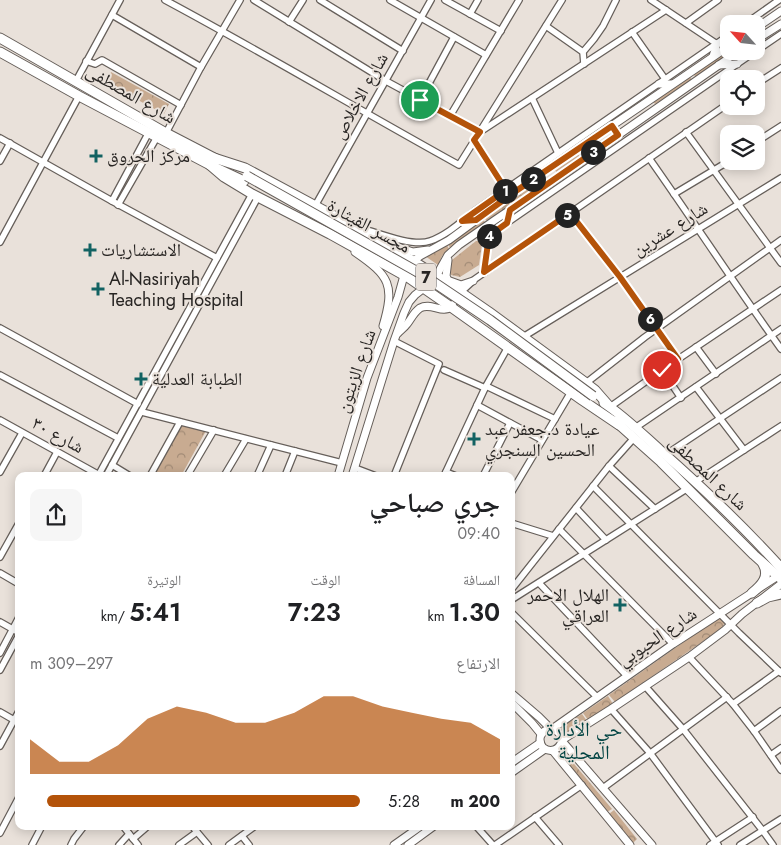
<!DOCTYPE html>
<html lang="ar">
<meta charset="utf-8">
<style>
:root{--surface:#fff;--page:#f6f6f6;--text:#202124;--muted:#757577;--accent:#b45309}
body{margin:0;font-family:Jost,"Noto Naskh Arabic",sans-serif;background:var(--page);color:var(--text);direction:rtl;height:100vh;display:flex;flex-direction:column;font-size:19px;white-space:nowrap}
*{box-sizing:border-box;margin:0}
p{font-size:16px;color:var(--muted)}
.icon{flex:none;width:28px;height:28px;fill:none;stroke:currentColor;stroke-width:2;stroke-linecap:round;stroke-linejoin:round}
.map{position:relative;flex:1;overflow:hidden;direction:ltr}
.panel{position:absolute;left:15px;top:472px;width:500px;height:358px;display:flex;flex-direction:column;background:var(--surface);border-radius:10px;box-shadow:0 2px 12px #0003;direction:rtl}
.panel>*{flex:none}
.needle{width:32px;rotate:297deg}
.fabs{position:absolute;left:720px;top:15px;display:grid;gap:10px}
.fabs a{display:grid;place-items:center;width:45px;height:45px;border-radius:10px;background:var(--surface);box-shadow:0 2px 12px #0003;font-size:25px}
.pin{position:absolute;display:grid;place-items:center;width:42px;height:42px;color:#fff;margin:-21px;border:2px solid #fff;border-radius:50%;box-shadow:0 1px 5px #0007}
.km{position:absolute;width:25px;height:25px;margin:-12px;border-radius:50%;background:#222;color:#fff;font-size:14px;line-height:25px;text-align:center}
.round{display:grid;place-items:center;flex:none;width:52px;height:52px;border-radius:10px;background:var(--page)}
.headline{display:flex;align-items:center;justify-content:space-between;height:85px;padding:0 15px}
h1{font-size:28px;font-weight:600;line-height:38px}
.stats{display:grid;grid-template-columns:repeat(3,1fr);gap:8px;height:85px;padding:5px 15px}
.stats div{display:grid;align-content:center}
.stats b{font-size:25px;font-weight:600}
.stats small{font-size:14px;font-weight:400}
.stats p{font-size:14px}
.chart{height:140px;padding:10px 15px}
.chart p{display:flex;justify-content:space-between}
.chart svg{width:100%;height:90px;margin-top:5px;fill:var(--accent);opacity:.7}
ul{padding:0 15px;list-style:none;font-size:16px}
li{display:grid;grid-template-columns:80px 60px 1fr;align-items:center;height:38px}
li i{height:12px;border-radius:6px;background:var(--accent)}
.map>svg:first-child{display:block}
</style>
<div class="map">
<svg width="781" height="845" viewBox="0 0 781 845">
<defs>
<pattern id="park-crowns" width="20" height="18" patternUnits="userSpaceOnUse" patternTransform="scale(1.25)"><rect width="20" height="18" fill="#c8ab91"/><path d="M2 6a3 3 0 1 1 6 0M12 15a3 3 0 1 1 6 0" fill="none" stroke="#a28b76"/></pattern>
</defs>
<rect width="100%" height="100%" fill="#e9e1da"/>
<g fill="url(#park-crowns)">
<polygon points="722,54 724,57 696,77 693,74"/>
<polygon points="111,72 169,104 164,114 106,83"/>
<polygon points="690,77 692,80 655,104 653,101"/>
<polygon points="578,154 580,157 557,173 555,170"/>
<polygon points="532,186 533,190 512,204 510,201"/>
<polygon points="509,202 511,205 488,222 485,219"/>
<polygon points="483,220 486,223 450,248 448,244"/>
<polygon points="476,241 479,241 481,242 482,244 479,265 460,277 451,275 450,272 452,260"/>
<polygon points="447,245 449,249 442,256 438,265 425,256"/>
<polygon points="183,424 207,429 181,476 153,476"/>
<polygon points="716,619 721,619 724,621 724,624 721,629 615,702 609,695"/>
<polygon points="608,696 613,704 588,720 583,713"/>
<polygon points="582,714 587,721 564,737 558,729"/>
<polygon points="561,751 564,752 612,809 607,812 559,754"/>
<polygon points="614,810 637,839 633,843 609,814"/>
</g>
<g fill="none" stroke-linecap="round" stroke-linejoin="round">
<g stroke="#665f5a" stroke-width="8">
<g id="minor">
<path d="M165 0C264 53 361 111 459 165L562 0"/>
<polyline points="254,0 386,81 480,132 666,10"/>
<polyline points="320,0 403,51"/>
<polyline points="390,0 486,55"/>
<polyline points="445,0 501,31"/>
<polyline points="651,0 717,44"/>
<polyline points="470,14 478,0"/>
<polyline points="112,15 201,67"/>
<polyline points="289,22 303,0"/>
<polyline points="686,23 718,0"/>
<polyline points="745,24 779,0"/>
<polyline points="546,26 583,52 584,64"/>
<polyline points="632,32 665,79"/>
<polyline points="756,51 781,34"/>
<polyline points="583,52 594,39 603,26 616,0"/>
<polyline points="86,61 95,64 102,60 181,105"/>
<polyline points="76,81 120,0"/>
<polyline points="756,84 781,68"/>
<polyline points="532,98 558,153"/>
<polyline points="420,100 454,37"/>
<polyline points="450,116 519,0"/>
<polyline points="686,132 781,263"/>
<polyline points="166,133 201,67 240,0"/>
<polyline points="0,138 112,201 217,258"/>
<polyline points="475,140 506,190"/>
<polyline points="756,142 781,126"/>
<path d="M649 158C694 222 736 286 781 349"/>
<polyline points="0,161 10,143"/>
<polyline points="674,194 729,161"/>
<polyline points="112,201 149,132"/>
<polyline points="118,205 157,137"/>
<polyline points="315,206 431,0"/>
<polyline points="570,213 620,277 678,359"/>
<path d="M364 229C380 234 414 247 430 241 447 235 462 221 476 210L729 35"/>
<polyline points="0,242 79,96"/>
<polyline points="485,272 488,239 491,234 756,51"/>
<polyline points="451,307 461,292 475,279 729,103"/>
<polyline points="0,328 138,404"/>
<polyline points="523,337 781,178"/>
<polyline points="394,341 439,364 394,476"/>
<polyline points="696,347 716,374"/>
<polyline points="444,370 485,388 486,386 555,419"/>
<polyline points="662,370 681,398"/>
<polyline points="0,375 118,438"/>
<polyline points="586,383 645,337 781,240"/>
<polyline points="486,386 508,347"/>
<polyline points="696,387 744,450"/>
<polyline points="477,405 542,440"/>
<polyline points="610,407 662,370 781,290"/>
<polyline points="142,412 342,463"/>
<polyline points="0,420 101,476"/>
<polyline points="635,428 781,329"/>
<polyline points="665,455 781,378"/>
<polyline points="112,465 130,476"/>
<polyline points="609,466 655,509"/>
<polyline points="355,468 376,476"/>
<polyline points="0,472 22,433"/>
<polyline points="446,472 456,476"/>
<polyline points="44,476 57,452"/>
<polyline points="98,476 252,194"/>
<polyline points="106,476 258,197"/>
<polyline points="150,476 180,422"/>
<polyline points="187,476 214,430"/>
<polyline points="224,476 246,439"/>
<polyline points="257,476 271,445"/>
<polyline points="285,476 295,451"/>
<polyline points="444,476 485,388"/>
<polyline points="483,476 510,423"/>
<polyline points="695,482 781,426"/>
<polyline points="593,486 739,633 781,673"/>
<polyline points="511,493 571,392"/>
<polyline points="576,508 606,540"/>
<polyline points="511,523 553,536"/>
<polyline points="559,529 673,644"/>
<polyline points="0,557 19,523"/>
<polyline points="0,573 19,584"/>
<polyline points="539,583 627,676"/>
<polyline points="511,590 609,466 634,438"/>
<polyline points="511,600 688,488"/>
<polyline points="511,612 597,697"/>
<polyline points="0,622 16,631"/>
<polyline points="0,653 19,617"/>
<polyline points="689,657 733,704 754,731 781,770"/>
<polyline points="0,670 19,635"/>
<polyline points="645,686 683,729 763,831 773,845"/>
<polyline points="733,704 779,671"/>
<polyline points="611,709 650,753 718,845"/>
<polyline points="0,712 14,720"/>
<polyline points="754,731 781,711"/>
<polyline points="0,746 19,711"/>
<polyline points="771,755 781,748"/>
<polyline points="603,788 727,697"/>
<polyline points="535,817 559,845"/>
<polyline points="123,826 138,845"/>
<polyline points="192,826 208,845"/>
<polyline points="476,826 493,845"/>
<polyline points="0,833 19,797"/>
<polyline points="242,836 249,845"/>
<polyline points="133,839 148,826"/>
<polyline points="32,845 42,826"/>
<polyline points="71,845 74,839 84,826"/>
<polyline points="119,845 129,834"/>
<polyline points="179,845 197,832"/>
<polyline points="229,845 255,826"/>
<polyline points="495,845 582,785"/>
<polyline points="710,845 753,817"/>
<polyline points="740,845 781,819"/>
</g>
</g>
<g stroke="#665f5a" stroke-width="9">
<g id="major">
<polyline points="756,28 781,11"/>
<polyline points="756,40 781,24"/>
<polyline points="713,56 717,44"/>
<polyline points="719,65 737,64"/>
<polyline points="659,84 672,84"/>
<polyline points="462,221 476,220"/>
<polyline points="507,223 510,210"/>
<polyline points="392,245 413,252 428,250"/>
<path d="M355 252C390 276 395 285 383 326"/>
<polyline points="448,260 446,276 450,285"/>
<polyline points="411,263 420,256 449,240 513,193 729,46"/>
<polyline points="450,281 461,285 473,281"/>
<path d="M398 333C401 330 404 328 407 324 411 319 414 312 420 308 431 302 442 314 451 307"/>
<polyline points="338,476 367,378 398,297 405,272"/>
<polyline points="352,476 394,341 404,313 409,302 415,295 434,280 448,255 459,245 495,220 535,193 739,51"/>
<polyline points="511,693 539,717 551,729"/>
<polyline points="511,702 532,723 541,734"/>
<polyline points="552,729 673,644 781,574"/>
<polyline points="562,740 611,709 689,657 725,630 742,614 781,584"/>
<path d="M562 741C559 750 551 753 543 748 531 730 559 720 562 741L652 845"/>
<polyline points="553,751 630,845"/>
<polyline points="511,763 540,743"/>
<polyline points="511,773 545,749"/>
<polyline points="394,845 421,826"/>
<polyline points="408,845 434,826"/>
</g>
</g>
<g stroke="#665f5a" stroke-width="11">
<g id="highway">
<polyline points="0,38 166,133 218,160"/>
<polyline points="0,52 79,96 210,165 244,181"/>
<polyline points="214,158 245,168 362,231 413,261 437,276 489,312 586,383 595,390 609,406"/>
<polyline points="210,165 224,177 252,194 330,234 409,278 451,307 582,400 619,425"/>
<path d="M604 403C624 416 642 434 660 450 702 487 743 526 781 568"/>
<polyline points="615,421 661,462 754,555 781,579"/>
<path d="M752 593C762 585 770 576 763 564"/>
<polyline points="757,603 768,597 781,594"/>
</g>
</g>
<use href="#minor" stroke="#fff" stroke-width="5.5"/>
<use href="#major" stroke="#fff" stroke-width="7"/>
<use href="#highway" stroke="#fff" stroke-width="9"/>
<g stroke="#665f5a" stroke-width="11" stroke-linecap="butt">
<polyline id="highway-bridge" points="247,176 423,275 490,320 593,396"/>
</g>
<use href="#highway-bridge" stroke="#fff" stroke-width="9"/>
</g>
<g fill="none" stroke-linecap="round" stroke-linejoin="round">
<g stroke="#fff" stroke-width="10">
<polyline id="route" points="420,100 480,132 474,140 506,190 462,221 476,220 513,193 612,126 618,135 510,210 507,223 489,236 484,272 570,213 620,277 678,359 662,370"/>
</g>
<use href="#route" stroke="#b45309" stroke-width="6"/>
</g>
<g fill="#126262" stroke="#e9e1da" stroke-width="2">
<path d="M93.5 148.5h5v5h5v5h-5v5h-5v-5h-5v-5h5z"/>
<path d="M87.5 242.5h5v5h5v5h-5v5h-5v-5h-5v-5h5z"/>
<path d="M95.5 281.5h5v5h5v5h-5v5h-5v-5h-5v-5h5z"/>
<path d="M138.5 371.5h5v5h5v5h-5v5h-5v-5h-5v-5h5z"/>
<path d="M471.5 431.5h5v5h5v5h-5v5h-5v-5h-5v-5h5z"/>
<path d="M617.5 597.5h5v5h5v5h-5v5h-5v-5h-5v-5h5z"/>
</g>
<g text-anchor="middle" stroke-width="4" stroke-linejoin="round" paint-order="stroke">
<rect fill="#e9e1da" stroke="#625d5a" stroke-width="1" x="416" y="263.5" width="20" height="27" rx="4"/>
<g font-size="16" font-weight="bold" fill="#282523">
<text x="426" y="283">7</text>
</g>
<g font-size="18" fill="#282523" stroke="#e9e1da">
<text transform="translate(131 94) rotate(30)" y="6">شارع المصطفى</text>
<text transform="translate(360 96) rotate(-61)" y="6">شارع الاخلاص</text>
<text transform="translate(369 226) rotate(29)" y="6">مجسر القيثارة</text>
<text transform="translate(670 229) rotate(-32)" y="6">شارع عشرين</text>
<text transform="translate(356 371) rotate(-71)" y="6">شارع الزيتون</text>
<text transform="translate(58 435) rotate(29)" y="6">شارع ٣٠</text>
<text transform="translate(708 473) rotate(43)" y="6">شارع المصطفى</text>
<text transform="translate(657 637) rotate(-34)" y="6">شارع الحبوبي</text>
</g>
<g font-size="18" fill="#282523" stroke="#e9e1da" text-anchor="start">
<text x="107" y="162">مركز الحروق</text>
<text x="101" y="256">الاستشاريات</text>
<text x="109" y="285">Al-Nasiriyah<tspan x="109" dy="21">Teaching Hospital</tspan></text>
<text x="152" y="385">الطبابة العدلية</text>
<text x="485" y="435">عيادة د.جعفر عبد<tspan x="485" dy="21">الحسين السنجري</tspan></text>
<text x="609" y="601" text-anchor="end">الهلال الاحمر<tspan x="609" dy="21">العراقي</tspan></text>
</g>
<g font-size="20" fill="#004342" stroke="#e9e1da">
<text x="584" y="736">حي الأدارة<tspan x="584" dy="23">المحلية</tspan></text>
</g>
</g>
</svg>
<div class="fabs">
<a><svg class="needle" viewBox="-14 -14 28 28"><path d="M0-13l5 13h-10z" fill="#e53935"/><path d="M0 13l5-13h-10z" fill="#757577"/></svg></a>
<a><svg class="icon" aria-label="locate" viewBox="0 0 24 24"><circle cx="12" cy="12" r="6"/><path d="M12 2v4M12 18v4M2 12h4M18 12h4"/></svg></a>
<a><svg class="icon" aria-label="layers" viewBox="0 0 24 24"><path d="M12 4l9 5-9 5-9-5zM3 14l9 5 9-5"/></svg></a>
</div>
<div class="pin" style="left:420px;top:100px;background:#1e9e55"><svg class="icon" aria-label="arrive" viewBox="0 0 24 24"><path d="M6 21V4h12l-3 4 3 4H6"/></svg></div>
<div class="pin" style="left:662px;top:370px;background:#d93025"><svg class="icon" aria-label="check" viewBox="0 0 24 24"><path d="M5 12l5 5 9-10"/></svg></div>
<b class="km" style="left:505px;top:191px">1</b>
<b class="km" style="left:533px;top:179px">2</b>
<b class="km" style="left:593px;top:152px">3</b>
<b class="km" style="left:489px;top:236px">4</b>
<b class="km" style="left:567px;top:215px">5</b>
<b class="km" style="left:650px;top:319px">6</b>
<section class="panel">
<div class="headline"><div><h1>جري صباحي</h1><p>09:40</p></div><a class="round"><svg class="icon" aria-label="share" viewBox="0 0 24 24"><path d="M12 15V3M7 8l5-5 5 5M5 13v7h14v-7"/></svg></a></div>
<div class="stats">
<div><p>المسافة</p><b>1.30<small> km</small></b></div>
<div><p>الوقت</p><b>7:23</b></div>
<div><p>الوتيرة</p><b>5:41<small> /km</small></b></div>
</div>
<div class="chart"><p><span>الارتفاع</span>297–309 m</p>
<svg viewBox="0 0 160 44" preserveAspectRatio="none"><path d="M0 44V27L10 38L20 38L30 30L40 17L50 11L60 14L70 19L80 19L90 14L100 6L110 6L120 11L130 14L140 17L150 19L160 27V44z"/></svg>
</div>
<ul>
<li><b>200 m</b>5:28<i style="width:95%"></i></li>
</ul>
</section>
</div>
